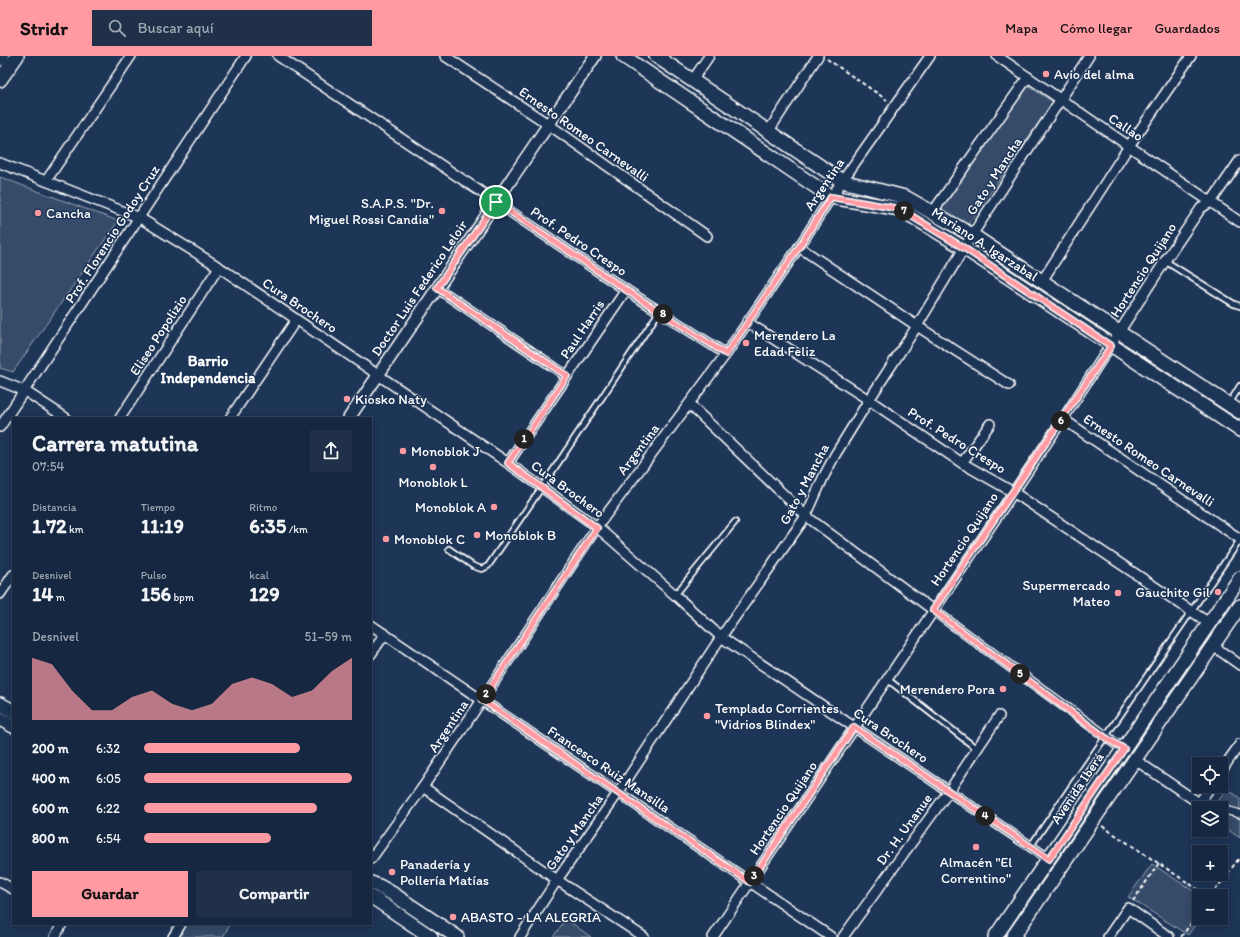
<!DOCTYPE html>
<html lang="es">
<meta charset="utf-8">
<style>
:root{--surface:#162841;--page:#1f3048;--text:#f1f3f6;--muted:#9ea6b1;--line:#35445a;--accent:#ff9aa2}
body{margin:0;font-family:Itim,sans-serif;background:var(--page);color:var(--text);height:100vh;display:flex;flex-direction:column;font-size:15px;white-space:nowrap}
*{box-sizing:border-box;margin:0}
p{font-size:13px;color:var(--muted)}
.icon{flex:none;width:22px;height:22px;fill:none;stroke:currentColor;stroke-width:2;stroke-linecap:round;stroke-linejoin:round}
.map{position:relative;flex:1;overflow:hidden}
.details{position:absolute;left:12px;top:361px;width:360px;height:508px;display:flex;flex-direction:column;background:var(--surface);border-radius:0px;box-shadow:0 2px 10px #0003,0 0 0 1px var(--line)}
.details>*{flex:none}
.controls{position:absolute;left:1192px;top:701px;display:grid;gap:8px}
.controls a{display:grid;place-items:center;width:36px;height:36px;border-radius:0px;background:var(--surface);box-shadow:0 2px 10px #0003,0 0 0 1px var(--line);font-size:20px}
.pin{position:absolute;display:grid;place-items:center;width:34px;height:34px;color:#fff;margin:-17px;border:2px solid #fff;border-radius:50%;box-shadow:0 1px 4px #0007}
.km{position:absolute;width:20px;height:20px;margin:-10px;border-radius:50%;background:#222;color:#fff;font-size:11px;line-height:20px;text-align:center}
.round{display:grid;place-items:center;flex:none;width:42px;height:42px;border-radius:0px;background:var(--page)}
.overview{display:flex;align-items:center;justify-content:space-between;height:68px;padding:0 20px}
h1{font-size:22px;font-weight:700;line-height:30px}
.figures{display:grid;grid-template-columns:repeat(3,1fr);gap:6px;height:68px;padding:4px 20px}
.figures div{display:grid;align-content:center}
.figures b{font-size:20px;font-weight:700}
.figures small{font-size:11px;font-weight:400}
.figures p{font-size:11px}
.chart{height:112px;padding:8px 20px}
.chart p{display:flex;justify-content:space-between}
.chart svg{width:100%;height:72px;margin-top:4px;fill:var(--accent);opacity:.7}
.primary-button{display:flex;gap:8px;margin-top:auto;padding:8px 20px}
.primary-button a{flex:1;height:46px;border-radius:0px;background:var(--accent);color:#111;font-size:16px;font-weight:700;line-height:46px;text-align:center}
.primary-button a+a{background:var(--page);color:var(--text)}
ul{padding:0 20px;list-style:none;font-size:13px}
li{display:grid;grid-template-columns:64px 48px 1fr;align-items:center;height:30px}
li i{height:10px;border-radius:5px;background:var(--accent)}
header{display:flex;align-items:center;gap:24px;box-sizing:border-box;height:56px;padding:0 20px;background:var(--accent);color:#111}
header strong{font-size:19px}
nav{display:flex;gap:22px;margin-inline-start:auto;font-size:14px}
.search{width:280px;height:36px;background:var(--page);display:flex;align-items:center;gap:10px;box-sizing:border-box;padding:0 14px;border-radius:0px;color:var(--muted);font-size:15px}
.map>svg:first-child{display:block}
</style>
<header>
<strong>Stridr</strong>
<div class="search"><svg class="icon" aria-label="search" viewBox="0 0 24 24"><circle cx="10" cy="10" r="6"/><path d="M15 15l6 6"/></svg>Buscar aquí</div>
<nav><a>Mapa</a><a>Cómo llegar</a><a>Guardados</a></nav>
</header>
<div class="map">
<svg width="1240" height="881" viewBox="0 0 1240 881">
<rect width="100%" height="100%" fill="#1d3557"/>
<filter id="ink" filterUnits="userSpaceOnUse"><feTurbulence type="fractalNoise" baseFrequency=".025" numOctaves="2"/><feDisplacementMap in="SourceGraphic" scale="8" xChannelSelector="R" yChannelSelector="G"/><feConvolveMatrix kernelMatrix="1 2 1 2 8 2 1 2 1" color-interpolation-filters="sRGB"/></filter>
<g filter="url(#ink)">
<g fill="#364b69" stroke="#9aa5b4">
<polygon points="1027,29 1053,46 967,170 941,154"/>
<polygon points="0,121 118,165 13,316 0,312"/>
<polygon points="1227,733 1240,742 1240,782 1221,769 1221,752 1213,752"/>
<polygon points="1152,808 1201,840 1199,840 1200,862 1188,879 1128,841"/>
<polygon points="566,863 591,881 553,881"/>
<polygon points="185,868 230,868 223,881 177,881"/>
</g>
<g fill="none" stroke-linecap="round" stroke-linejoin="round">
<g stroke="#fff" stroke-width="8">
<g id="service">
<polyline points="1165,205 1234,248 1240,250"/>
<polyline points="1229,348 1240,330"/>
<polyline points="449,493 473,510 482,513 488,510 542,431 659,256"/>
<polyline points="675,539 735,466"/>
<polyline points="887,623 977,693"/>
<polyline points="1030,791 1240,484"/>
</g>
</g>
<g stroke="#fff" stroke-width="10">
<g id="pedestrian">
<polyline points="1199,747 1219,752"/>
<polyline points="1221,753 1240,758"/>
</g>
</g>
<g stroke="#fff" stroke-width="12">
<g id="minor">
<polyline points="278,0 496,146 626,234 726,298"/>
<polyline points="445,0 548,68 707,180"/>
<polyline points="997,0 1240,166"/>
<polyline points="692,25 709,0"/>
<polyline points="768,76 818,0"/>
<polyline points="0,107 140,162 219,211 508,407 597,471 675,539 721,581 1049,803"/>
<polyline points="46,125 131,0"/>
<polyline points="932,157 1028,21"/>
<polyline points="799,191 917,270 1009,329"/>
<polyline points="1042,225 1129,90 1191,0"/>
<polyline points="437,232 567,320"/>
<polyline points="747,266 869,344 962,407 1013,436 1209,567"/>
<polyline points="0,325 25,335 66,362"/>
<polyline points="689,348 806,460 933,554 1123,693"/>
<polyline points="120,362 219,211"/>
<polyline points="230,362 296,264"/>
<polyline points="1063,363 1240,483"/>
<polyline points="0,371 246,0"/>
<polyline points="508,407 626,234"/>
<polyline points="962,407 990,368"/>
<polyline points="0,538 13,519"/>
<polyline points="371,569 831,881"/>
<polyline points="1212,589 1240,609"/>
<polyline points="371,598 385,578"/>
<polyline points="1134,703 1199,747 1211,730"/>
<polyline points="1221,715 1240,688"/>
<polyline points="423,731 557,824 644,881"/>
<polyline points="371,803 423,731 482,644 597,471 726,298 799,191 831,141 930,0"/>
<polyline points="0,826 13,833"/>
<polyline points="55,881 62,868"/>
<polyline points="173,881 181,868"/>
<polyline points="520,881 557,824 618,737 721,581 806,460 823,422 835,399 869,344 917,270 972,179 1089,0"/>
<polyline points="713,881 1063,363 1165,205 1201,152 1211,146 1240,104"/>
<polyline points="843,881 949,735 999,660"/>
<polyline points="1108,881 1128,852 1169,881"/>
</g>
</g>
<g stroke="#fff" stroke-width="14">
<polyline id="tertiary" points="349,362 595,0"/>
</g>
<g stroke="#fff" stroke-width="16">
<g id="secondary">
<polyline points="623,0 831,141 900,153 964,192 1240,374"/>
<polyline points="656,0 842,125 905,141 972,179 1240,356"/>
<polyline points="0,3 2,0"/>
<polyline points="0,24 17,0"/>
<polyline points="0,648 13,655"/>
<polyline points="0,663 13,670"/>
<polyline points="371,827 379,830 393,838 457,881"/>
<polyline points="371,841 375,843 431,881"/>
<polyline points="995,881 1240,522"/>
<polyline points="1013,881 1240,550"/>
</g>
</g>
<g stroke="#fff" stroke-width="2" stroke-dasharray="4 3" stroke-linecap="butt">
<polyline points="827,3 887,44"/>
<polyline points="1102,770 1208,840"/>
<polyline points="1211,840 1240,801"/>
<polyline points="1133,845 1159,807"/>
<polyline points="1181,881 1199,857"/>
</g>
<use href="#service" stroke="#1d3557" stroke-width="4.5"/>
<use href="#pedestrian" stroke="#1d3557" stroke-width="7"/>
<use href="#minor" stroke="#1d3557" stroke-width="9"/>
<use href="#tertiary" stroke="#1d3557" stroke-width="11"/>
<use href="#secondary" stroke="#1d3557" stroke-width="13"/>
</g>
</g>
<g fill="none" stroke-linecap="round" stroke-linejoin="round" filter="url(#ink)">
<g stroke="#fff" stroke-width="8">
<polygon id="route" points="831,141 900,153 964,192 1111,290 933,554 1106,682 1124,693 1049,803 854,671 750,826 618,737 482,644 597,472 508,407 567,320 437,232 496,146 626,234 726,298 799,191"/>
</g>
<use href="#route" stroke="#ff9aa2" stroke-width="5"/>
</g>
<g fill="#ff9aa2" stroke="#1d3557" stroke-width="1.5">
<circle cx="1046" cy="18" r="4"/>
<circle cx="442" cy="155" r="4"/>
<circle cx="38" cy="157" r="4"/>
<circle cx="746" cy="287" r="4"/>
<circle cx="347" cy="343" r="4"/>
<circle cx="403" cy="395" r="4"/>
<circle cx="433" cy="411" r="4"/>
<circle cx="494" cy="451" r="4"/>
<circle cx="477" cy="479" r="4"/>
<circle cx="386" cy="483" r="4"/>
<circle cx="1218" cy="536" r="4"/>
<circle cx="1118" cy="537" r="4"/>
<circle cx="1003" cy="633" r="4"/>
<circle cx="707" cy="660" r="4"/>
<circle cx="976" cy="791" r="4"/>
<circle cx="392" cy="816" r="4"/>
<circle cx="453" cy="861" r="4"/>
</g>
<g text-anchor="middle" stroke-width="3" stroke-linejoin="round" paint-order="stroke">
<g font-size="14" fill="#fff" stroke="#1d3557" text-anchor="start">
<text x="1054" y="23">Avío del alma</text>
<text x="434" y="152" text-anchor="end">S.A.P.S. "Dr.<tspan x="434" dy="16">Miguel Rossi Candia"</tspan></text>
<text x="46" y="162">Cancha</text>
<text x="754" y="284">Merendero La<tspan x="754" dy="16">Edad Feliz</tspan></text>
<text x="355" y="348">Kiosko Naty</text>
<text x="411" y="400">Monoblok J</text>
<text x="433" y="431" text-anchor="middle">Monoblok L</text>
<text x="486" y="456" text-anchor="end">Monoblok A</text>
<text x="485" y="484">Monoblok B</text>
<text x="394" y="488">Monoblok C</text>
<text x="1110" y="534" text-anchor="end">Supermercado<tspan x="1110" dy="16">Mateo</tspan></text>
<text x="1210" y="541" text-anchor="end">Gauchito Gil</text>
<text x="995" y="638" text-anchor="end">Merendero Pora</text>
<text x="715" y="657">Templado Corrientes<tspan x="715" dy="16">"Vidrios Blindex"</tspan></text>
<text x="976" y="811" text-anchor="middle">Almacén "El<tspan x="976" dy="16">Correntino"</tspan></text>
<text x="400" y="813">Panadería y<tspan x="400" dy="16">Pollería Matías</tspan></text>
<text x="461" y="866">ABASTO - LA ALEGRIA</text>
</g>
<g font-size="14" fill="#fff" stroke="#1d3557">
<text transform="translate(1126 71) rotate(34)" y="5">Callao</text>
<text transform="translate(584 78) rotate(35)" y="5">Ernesto Romeo Carnevalli</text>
<text transform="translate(994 120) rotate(-57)" y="5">Gato y Mancha</text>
<text transform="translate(824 128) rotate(-56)" y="5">Argentina</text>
<text transform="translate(112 178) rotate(-57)" y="5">Prof. Florencio Godoy Cruz</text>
<text transform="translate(579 185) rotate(34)" y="5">Prof. Pedro Crespo</text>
<text transform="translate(985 188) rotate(33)" y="5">Mariano A. Igarzabal</text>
<text transform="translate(1143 214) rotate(-57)" y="5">Hortencio Quijano</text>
<text transform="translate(419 232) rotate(-56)" y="5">Doctor Luis Federico Leloir</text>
<text transform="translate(300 249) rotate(34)" y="5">Cura Brochero</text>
<text transform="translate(582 273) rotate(-56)" y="5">Paul Harris</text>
<text transform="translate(158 279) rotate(-57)" y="5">Eliseo Popolizio</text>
<text transform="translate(957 384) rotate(32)" y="5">Prof. Pedro Crespo</text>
<text transform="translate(638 393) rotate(-53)" y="5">Argentina</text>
<text transform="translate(1149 404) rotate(34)" y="5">Ernesto Romeo Carnevalli</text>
<text transform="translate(804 428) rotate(-62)" y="5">Gato y Mancha</text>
<text transform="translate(568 433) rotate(36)" y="5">Cura Brochero</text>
<text transform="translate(964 483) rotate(-56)" y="5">Hortencio Quijano</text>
<text transform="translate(448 670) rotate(-56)" y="5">Argentina</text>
<text transform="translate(891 679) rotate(34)" y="5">Cura Brochero</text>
<text transform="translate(609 713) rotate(34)" y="5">Francesco Ruiz Mansilla</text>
<text transform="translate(1077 732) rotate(-56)" y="5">Avenida Iberá</text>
<text transform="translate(783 752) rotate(-56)" y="5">Hortencio Quijano</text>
<text transform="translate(904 773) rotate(-54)" y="5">Dr. H. Unanue</text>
<text transform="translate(574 776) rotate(-55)" y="5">Gato y Mancha</text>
</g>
<g font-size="15" font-weight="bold" fill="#fff" stroke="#1d3557">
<text x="208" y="310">Barrio<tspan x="208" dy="17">Independencia</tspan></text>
</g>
</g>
</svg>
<div class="controls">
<a><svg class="icon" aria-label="locate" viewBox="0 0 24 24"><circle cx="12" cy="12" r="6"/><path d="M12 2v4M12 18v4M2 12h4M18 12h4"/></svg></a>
<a><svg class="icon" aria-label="layers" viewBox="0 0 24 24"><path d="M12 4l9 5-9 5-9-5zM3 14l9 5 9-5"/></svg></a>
<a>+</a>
<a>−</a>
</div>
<div class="pin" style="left:496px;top:146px;background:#1e9e55"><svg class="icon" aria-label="arrive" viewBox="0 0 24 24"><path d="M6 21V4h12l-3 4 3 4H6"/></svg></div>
<b class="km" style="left:524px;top:383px">1</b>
<b class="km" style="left:486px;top:638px">2</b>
<b class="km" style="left:754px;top:820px">3</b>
<b class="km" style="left:985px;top:760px">4</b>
<b class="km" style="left:1020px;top:618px">5</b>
<b class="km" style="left:1061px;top:365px">6</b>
<b class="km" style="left:904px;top:155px">7</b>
<b class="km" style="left:663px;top:258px">8</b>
<section class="details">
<div class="overview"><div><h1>Carrera matutina</h1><p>07:54</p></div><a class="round"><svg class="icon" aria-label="share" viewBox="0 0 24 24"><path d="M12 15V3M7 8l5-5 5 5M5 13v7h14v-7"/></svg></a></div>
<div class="figures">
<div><p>Distancia</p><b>1.72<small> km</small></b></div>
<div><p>Tiempo</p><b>11:19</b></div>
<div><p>Ritmo</p><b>6:35<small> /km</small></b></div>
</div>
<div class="figures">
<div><p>Desnivel</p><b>14<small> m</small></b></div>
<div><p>Pulso</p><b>156<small> bpm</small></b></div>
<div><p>kcal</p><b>129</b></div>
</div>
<div class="chart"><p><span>Desnivel</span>51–59 m</p>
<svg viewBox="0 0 160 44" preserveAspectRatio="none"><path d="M0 44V6L10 10L20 26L30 38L40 38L50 30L60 26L70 34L80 38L90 34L100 22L110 18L120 22L130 30L140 26L150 14L160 6V44z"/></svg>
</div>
<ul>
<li><b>200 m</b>6:32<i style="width:75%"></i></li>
<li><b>400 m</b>6:05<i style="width:100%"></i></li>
<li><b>600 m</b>6:22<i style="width:83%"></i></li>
<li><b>800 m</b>6:54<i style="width:61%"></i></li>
</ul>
<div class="primary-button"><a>Guardar</a><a>Compartir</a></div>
</section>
</div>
